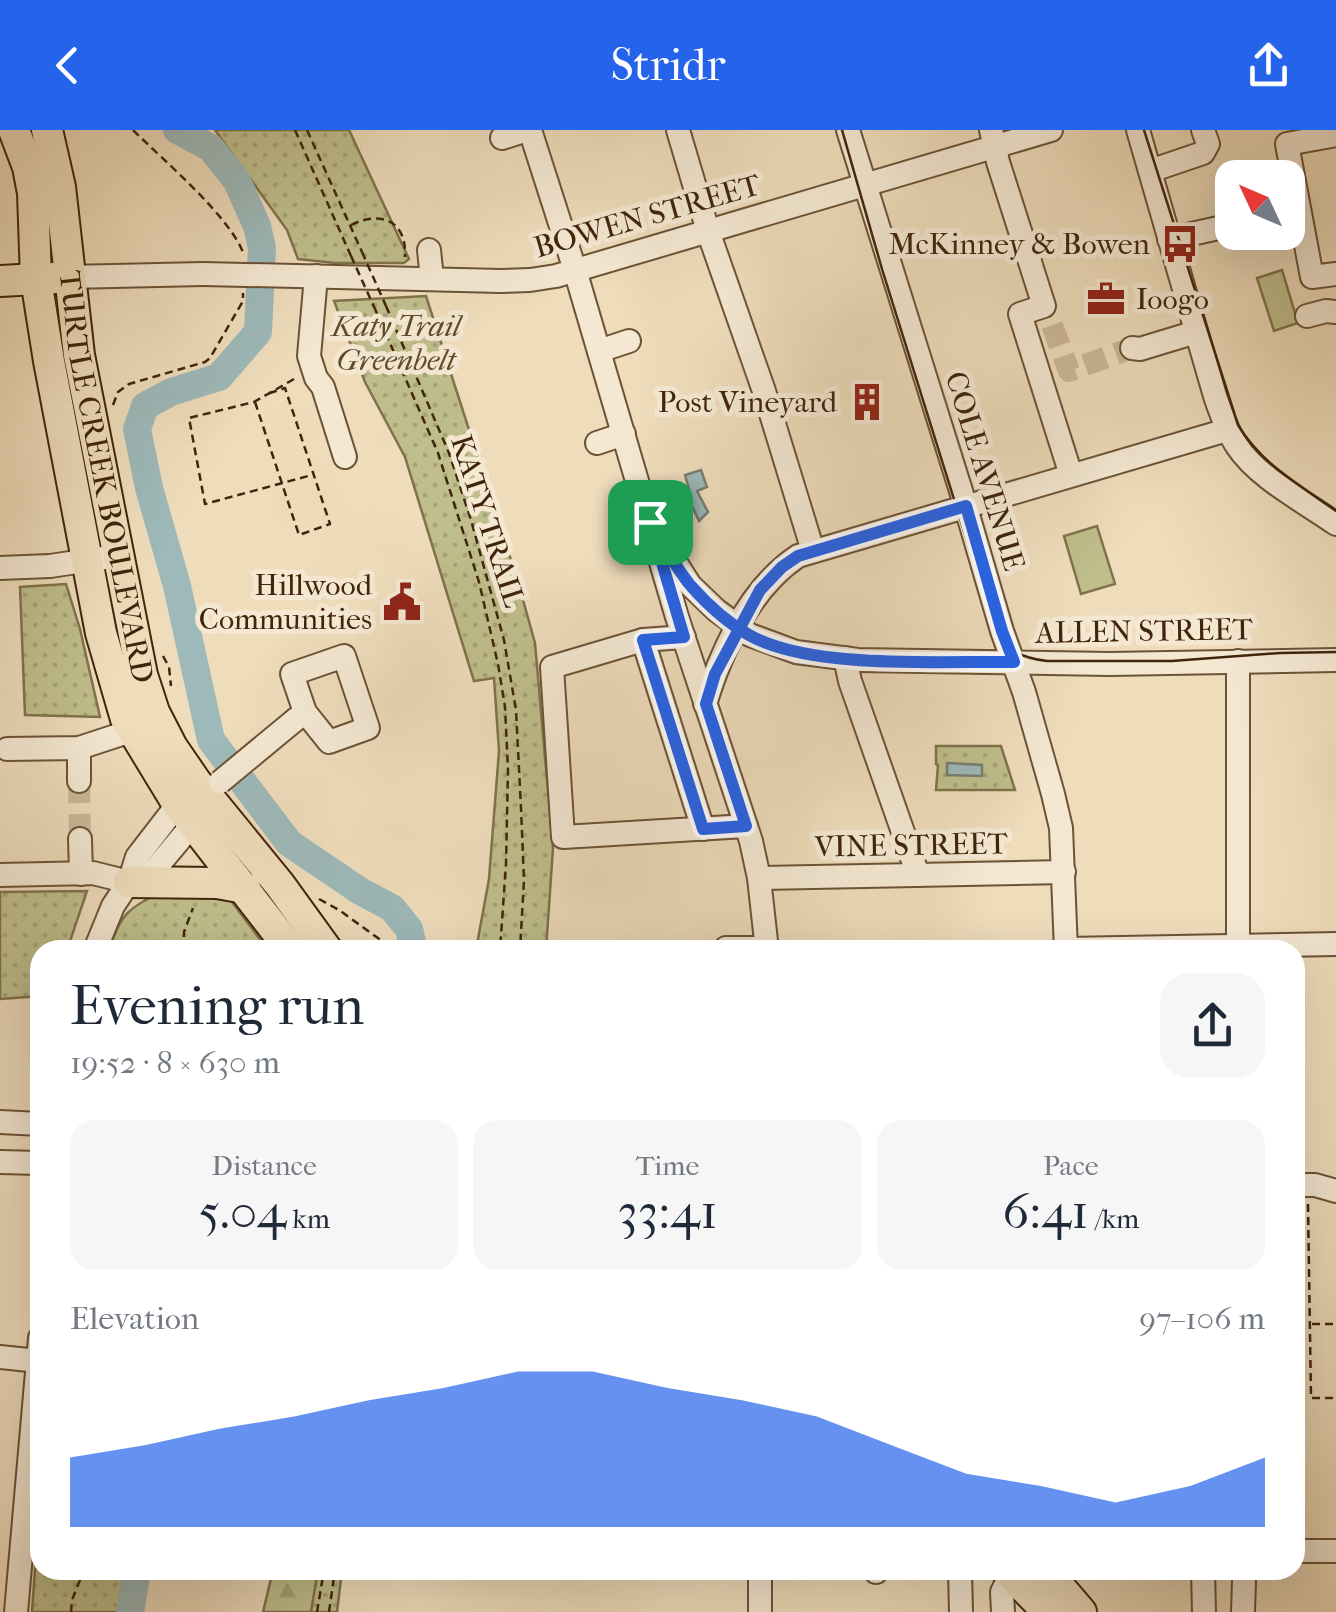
<!DOCTYPE html>
<meta charset="utf-8">
<style>
:root{--surface:#fff;--page:#f6f6f7;--text:#1f2937;--muted:#747a83;--accent:#2563eb}
body{margin:0;font-family:"IM FELL French Canon",serif;background:var(--page);color:var(--text);height:100vh;display:flex;flex-direction:column;font-size:38px;white-space:nowrap}
*{box-sizing:border-box;margin:0}
p{font-size:32px;color:var(--muted)}
.icon{flex:none;width:55px;height:55px;fill:none;stroke:currentColor;stroke-width:2;stroke-linecap:round;stroke-linejoin:round}
.map{position:relative;flex:1;overflow:hidden}
.details{position:absolute;left:30px;top:810px;width:1275px;height:640px;display:flex;flex-direction:column;background:var(--surface);border-radius:30px;box-shadow:0 10px 40px #0002}
.details>*{flex:none}
.needle{width:65px;rotate:314deg}
.fabs{position:absolute;left:1215px;top:30px;display:grid;gap:20px}
.fabs a{display:grid;place-items:center;width:90px;height:90px;border-radius:20px;background:var(--surface);box-shadow:0 10px 40px #0002;font-size:50px}
.pin{position:absolute;display:grid;place-items:center;width:85px;height:85px;color:#fff;margin:-42px;border-radius:20px;box-shadow:0 5px 15px #0006}
.round{display:grid;place-items:center;flex:none;width:105px;height:105px;border-radius:30px;background:var(--page)}
.summary{display:flex;align-items:center;justify-content:space-between;height:170px;padding:0 40px}
h1{font-size:55px;font-weight:600;line-height:75px}
.figures{display:grid;grid-template-columns:repeat(3,1fr);gap:15px;height:170px;padding:10px 40px}
.figures div{display:grid;align-content:center;border-radius:25px;background:var(--page);text-align:center}
.figures b{font-size:50px;font-weight:600}
.figures small{font-size:28px;font-weight:400}
.figures p{font-size:28px}
.chart{height:280px;padding:20px 40px}
.chart p{display:flex;justify-content:space-between}
.chart svg{width:100%;height:180px;margin-top:10px;fill:var(--accent);opacity:.7}
header{display:flex;justify-content:space-between;align-items:center;height:130px;padding:0 40px;background:var(--accent);color:#fff;font-size:45px;font-weight:600}
.map>svg:first-child{display:block}
</style>
<header><svg class="icon" aria-label="back" viewBox="0 0 24 24"><path d="M15 5l-7 7 7 7"/></svg>Stridr<svg class="icon" aria-label="share" viewBox="0 0 24 24"><path d="M12 15V3M7 8l5-5 5 5M5 13v7h14v-7"/></svg></header>
<div class="map">
<svg width="1336" height="1482" viewBox="0 0 1336 1482">
<defs>
<pattern id="green-dots" width="8" height="8" patternUnits="userSpaceOnUse" patternTransform="scale(2.5)"><rect width="8" height="8" fill="#bfbe8c"/><path d="M2 2h.1M6 6h.1" fill="none" stroke="#a5a377" stroke-width="1.8" stroke-linecap="round"/></pattern>
<pattern id="forest-firs" width="22" height="20" patternUnits="userSpaceOnUse" patternTransform="scale(2.5)"><rect width="22" height="20" fill="#bfbe8c"/><path d="M5 1l3.5 6h-7zM16 11l3.5 6h-7z" fill="#a5a377"/></pattern>
</defs>
<rect width="100%" height="100%" fill="#eedcbb"/>
<filter id="stains"><feTurbulence type="fractalNoise" baseFrequency=".002" numOctaves="4"/><feColorMatrix values="0 0 0 0 .2 0 0 0 0 .09 0 0 0 0 .02 0 0 0 .5 -.17"/></filter>
<radialGradient id="worn" r=".72"><stop offset=".6" stop-color="#630" stop-opacity="0"/><stop offset="1" stop-color="#630" stop-opacity=".3"/></radialGradient>
<g fill="url(#green-dots)" stroke="#80724b" stroke-width="2.5">
<polygon points="215,0 349,0 409,129 404,133 335,133 298,129 287,100"/>
<polygon points="426,166 518,452 535,513 553,718 546,820 476,820 489,749 499,621 494,548 474,551 405,327 365,252 334,171"/>
<polygon points="66,454 80,499 100,587 25,585 20,457"/>
<polygon points="936,616 1001,616 1015,660 936,660 938,635 936,634"/>
<polygon points="87,761 67,820 40,820 40,866 0,869 0,762"/>
<path d="M161 762 229 768 268 820H109C120 785 128 778 161 762Z"/>
<polygon points="40,1370 40,1440 128,1440 120,1482 32,1482"/>
<polygon points="288,1440 342,1440 337,1482 277,1482"/>
</g>
<polygon fill="url(#forest-firs)" stroke="#80724b" stroke-width="2.5" points="273,1440 318,1440 311,1482 263,1482"/>
<g fill="#bfbe8c" stroke="#80724b" stroke-width="2.5">
<polygon points="1282,140 1298,193 1274,201 1257,148"/>
<polygon points="1097,396 1115,454 1081,464 1064,406"/>
</g>
<g fill="#9db9b9" stroke="#787e73" stroke-width="2.5">
<polygon points="701,340 707,357 697,361 708,382 699,391 685,361 689,359 685,345"/>
<polygon points="947,633 982,635 982,646 947,645"/>
</g>
<g fill="none" stroke-linecap="round" stroke-linejoin="round">
<g stroke="#9db9b9" stroke-width="28">
<polyline points="177,0 211,18 237,51 257,96 262,118 258,202 219,247 171,262 145,276 137,299 149,358 177,456 211,610 289,713 360,761 392,778 409,799 414,820"/>
<polyline points="130,1482 137,1440"/>
</g>
<g stroke="#cbb798" stroke-width="22" stroke-dasharray="22 11" stroke-linecap="butt">
<polyline points="1052,195 1069,241 1132,218"/>
<polyline points="79,651 80,709"/>
</g>
<g stroke="#6c5336" stroke-width="26">
<g id="minor">
<polyline points="530,0 575,140 677,487 751,711 759,748 767,820"/>
<polyline points="678,0 708,101 764,261 813,421"/>
<polyline points="848,0 961,361 1002,501 1024,562 1053,664 1061,698 1066,820"/>
<polyline points="991,0 998,32 1044,176 1020,184 1071,345"/>
<path d="M1138 0 1215 266C1221 284 1227 301 1237 316 1258 348 1305 372 1336 394"/>
<polyline points="1336,5 1287,14 1312,147 1336,144"/>
<polyline points="502,8 527,0"/>
<polyline points="1150,41 1203,23 1208,14 1203,0"/>
<polyline points="1169,109 1232,95"/>
<polyline points="429,120 432,149"/>
<polyline points="296,146 501,151 530,150 556,146 1051,0"/>
<polyline points="316,146 309,226 316,248 323,257 345,327"/>
<polyline points="68,147 203,144"/>
<polyline points="1307,186 1326,181 1336,182"/>
<polyline points="1132,218 1140,219 1196,202"/>
<polyline points="599,221 629,211"/>
<polyline points="597,313 624,304"/>
<polyline points="624,402 650,392"/>
<polyline points="665,416 690,455 716,480 750,505 796,522 858,530 1110,534 1336,530"/>
<polyline points="0,438 50,436 117,426"/>
<polyline points="684,507 643,510 552,537 563,707 746,696"/>
<polyline points="643,510 703,699"/>
<polyline points="845,528 850,551 918,745"/>
<polyline points="1238,531 1238,820"/>
<path d="M705 574C722 519 749 459 798 426L1227 300"/>
<polyline points="295,590 305,582 329,612 368,598 344,526 292,544 305,582"/>
<polyline points="79,618 79,651"/>
<polyline points="7,619 79,618 131,601"/>
<polyline points="80,709 81,744"/>
<polyline points="0,745 93,743 129,752"/>
<polyline points="759,748 1064,742"/>
<polyline points="132,750 156,738 202,683"/>
<polyline points="726,818 767,818"/>
<polyline points="1066,819 1336,814"/>
<polyline points="95,820 113,776 129,752 137,727 188,661"/>
<polyline points="0,992 40,994"/>
<polyline points="0,1032 40,1033"/>
<polyline points="1295,1055 1315,1055 1336,1061"/>
<polyline points="0,1227 38,1231"/>
<polyline points="1295,1421 1336,1421"/>
<polyline points="960,1440 961,1482"/>
<polyline points="1203,1440 1204,1482"/>
<polyline points="876,1442 876,1440"/>
<polyline points="16,1482 40,1208"/>
<polyline points="760,1482 760,1440"/>
<polyline points="1003,1482 1002,1462 1011,1444"/>
<polyline points="1243,1482 1244,1451"/>
</g>
</g>
<g stroke="#41250a" stroke-width="34">
<g id="major">
<polyline points="14,0 28,37 33,63 36,149 49,231 101,503 126,589 177,673 291,820"/>
<path id="s1" d="M47 0 60 57 79 225 142 545 154 582 172 617 196 652 280 755 327 820"/>
<polyline points="0,151 55,148"/>
<polyline points="129,752 217,753 245,758"/>
<polyline points="1007,1440 1048,1482"/>
<polyline points="1045,1440 1081,1482"/>
</g>
</g>
<g stroke="#41250a" stroke-width="2.5" stroke-dasharray="8 5" stroke-linecap="butt">
<path d="M133 0C163 30 231 87 244 125"/>
<polyline points="295,0 351,126"/>
<polyline points="307,0 362,122"/>
<path d="M351 95C381 80 407 91 405 127"/>
<polyline points="386,176 449,323 471,390 504,510 516,580 521,678 524,750 520,820"/>
<polyline points="375,179 438,323 479,452 498,534 505,577 508,639 506,734 500,820"/>
<polyline points="294,249 254,272 189,288 205,374 312,345"/>
<polyline points="255,272 299,405 330,394 285,258 267,264"/>
<polyline points="113,275 118,262 129,254 205,232 210,228 243,171 243,163"/>
<polyline points="163,526 169,537 171,556"/>
<polyline points="319,769 339,780 382,811 385,820"/>
<polyline points="183,820 184,802 193,778"/>
<polyline points="1308,1074 1311,1268 1336,1268"/>
<polyline points="1312,1194 1336,1194"/>
<polyline points="71,1482 72,1470 84,1440"/>
<polyline points="317,1482 324,1440"/>
<polyline points="329,1482 335,1440"/>
</g>
<use href="#minor" stroke="#f4e8d3" stroke-width="22"/>
<use href="#major" stroke="#eedcbb" stroke-width="30"/>
<g stroke="#41250a" stroke-width="2.5">
<path d="M842 0 882 139 993 494C1004 519 1020 528 1047 531H1172L1280 523 1336 522"/>
<path d="M1144 0 1238 295C1261 334 1300 355 1336 381"/>
</g>
<g stroke="#6c5336" stroke-width="26" stroke-linecap="butt">
<g id="minor-bridge">
<polyline points="203,144 296,146"/>
<polyline points="220,652 295,590"/>
</g>
</g>
<g stroke="#41250a" stroke-width="2.5" stroke-dasharray="8 5" stroke-linecap="butt">
<polyline points="362,122 386,176"/>
<polyline points="351,126 375,179"/>
</g>
<use href="#minor-bridge" stroke="#f4e8d3" stroke-width="22"/>
</g>
<g fill="none" stroke-linecap="round" stroke-linejoin="round">
<g stroke="#fff" stroke-width="20">
<path id="route" d="M650 392 684 507 643 510 703 699 746 696 706 574 715 544 760 460 782 437 798 426 966 376 1002 501 1014 532C941 531 812 540 749 505 728 493 707 474 691 456 675 437 663 413 650 392"/>
</g>
<use href="#route" stroke="#2563eb" stroke-width="12"/>
</g>
<defs>
<g id="bus-bare" transform="scale(3)"><path d="M-5-6H5V4H4V6H2V4H-2V6H-4V4H-5ZM-3.5-4V0h7V-4ZM-3.5 1.2v1.5H-2V1.2ZM2 1.2v1.5H3.5V1.2Z" fill="#8f2418" stroke="#f4e8d3" stroke-width="2.5" paint-order="stroke"/></g>
<g id="office-bare" transform="scale(3)"><path d="M-6-3h4V-5.5h4V-3h4V5H-6ZM-1-4.5V-3h2v-1.5ZM-6 0V1H6V0Z" fill="#8f2418" stroke="#f4e8d3" stroke-width="2.5" paint-order="stroke"/></g>
<g id="building-bare" transform="scale(3)"><path d="M-4-6H4V6H1V3H-1V6H-4ZM-2.5-4.3h1.7v1.8h-1.7ZM.8-4.3h1.7v1.8H.8ZM-2.5-1h1.7V.8h-1.7ZM.8-1h1.7V.8H.8Z" fill="#8f2418" stroke="#f4e8d3" stroke-width="2.5" paint-order="stroke"/></g>
<g id="civic-bare" transform="scale(3)"><path d="M-.6-6.5H3V-4.5H.6V-3L4-1V1h2V6H-6V1h2V-1L-.6-3ZM-1.2 2.5V6h2.4V2.5Z" fill="#8f2418" stroke="#f4e8d3" stroke-width="2.5" paint-order="stroke"/></g>
</defs>
<g fill-rule="evenodd">
<use href="#bus-bare" x="1180" y="114"/>
<use href="#office-bare" x="1106" y="169"/>
<use href="#building-bare" x="867" y="272"/>
<use href="#civic-bare" x="402" y="472"/>
</g>
<g text-anchor="middle" stroke-width="10" stroke-linejoin="round" paint-order="stroke">
<g font-size="30" fill="#41250a" stroke="#f4e8d3">
<text transform="translate(647 86) rotate(-16)" y="10">BOWEN STREET</text>
<text transform="translate(985 341) rotate(73)" y="10">COLE AVENUE</text>
<text dy="10" stroke="none"><textPath href="#s1" startOffset="352">TURTLE CREEK BOULEVARD</textPath></text>
<text transform="translate(488 391) rotate(72)" y="10">KATY TRAIL</text>
<text transform="translate(1144 501) rotate(-1)" y="10">ALLEN STREET</text>
<text transform="translate(911 715) rotate(-1)" y="10">VINE STREET</text>
</g>
<g font-size="30" fill="#41250a" stroke="#f4e8d3" text-anchor="end">
<text x="1150" y="124">McKinney &amp; Bowen</text>
<text x="1136" y="179" text-anchor="start">Ioogo</text>
<text x="837" y="282">Post Vineyard</text>
<text x="372" y="465">Hillwood<tspan x="372" dy="34">Communities</tspan></text>
</g>
<g font-size="30" font-style="italic" fill="#604b2a" stroke="#f4e8d3">
<text x="396" y="206">Katy Trail<tspan x="396" dy="34">Greenbelt</tspan></text>
</g>
</g>
<rect width="100%" height="100%" filter="url(#stains)"/>
<rect width="100%" height="100%" fill="url(#worn)"/>
</svg>
<div class="fabs">
<a><svg class="needle" viewBox="-14 -14 28 28"><path d="M0-13l5 13h-10z" fill="#e53935"/><path d="M0 13l5-13h-10z" fill="#747a83"/></svg></a>
</div>
<div class="pin" style="left:650px;top:392px;background:#1e9e55"><svg class="icon" aria-label="arrive" viewBox="0 0 24 24"><path d="M6 21V4h12l-3 4 3 4H6"/></svg></div>
<section class="details">
<div class="summary"><div><h1>Evening run</h1><p>19:52 · 8 × 630 m</p></div><a class="round"><svg class="icon" aria-label="share" viewBox="0 0 24 24"><path d="M12 15V3M7 8l5-5 5 5M5 13v7h14v-7"/></svg></a></div>
<div class="figures">
<div><p>Distance</p><b>5.04<small> km</small></b></div>
<div><p>Time</p><b>33:41</b></div>
<div><p>Pace</p><b>6:41<small> /km</small></b></div>
</div>
<div class="chart"><p><span>Elevation</span>97–106 m</p>
<svg viewBox="0 0 160 44" preserveAspectRatio="none"><path d="M0 44V27L10 24L20 20L30 17L40 13L50 10L60 6L70 6L80 10L90 13L100 17L110 24L120 31L130 34L140 38L150 34L160 27V44z"/></svg>
</div>
</section>
</div>
